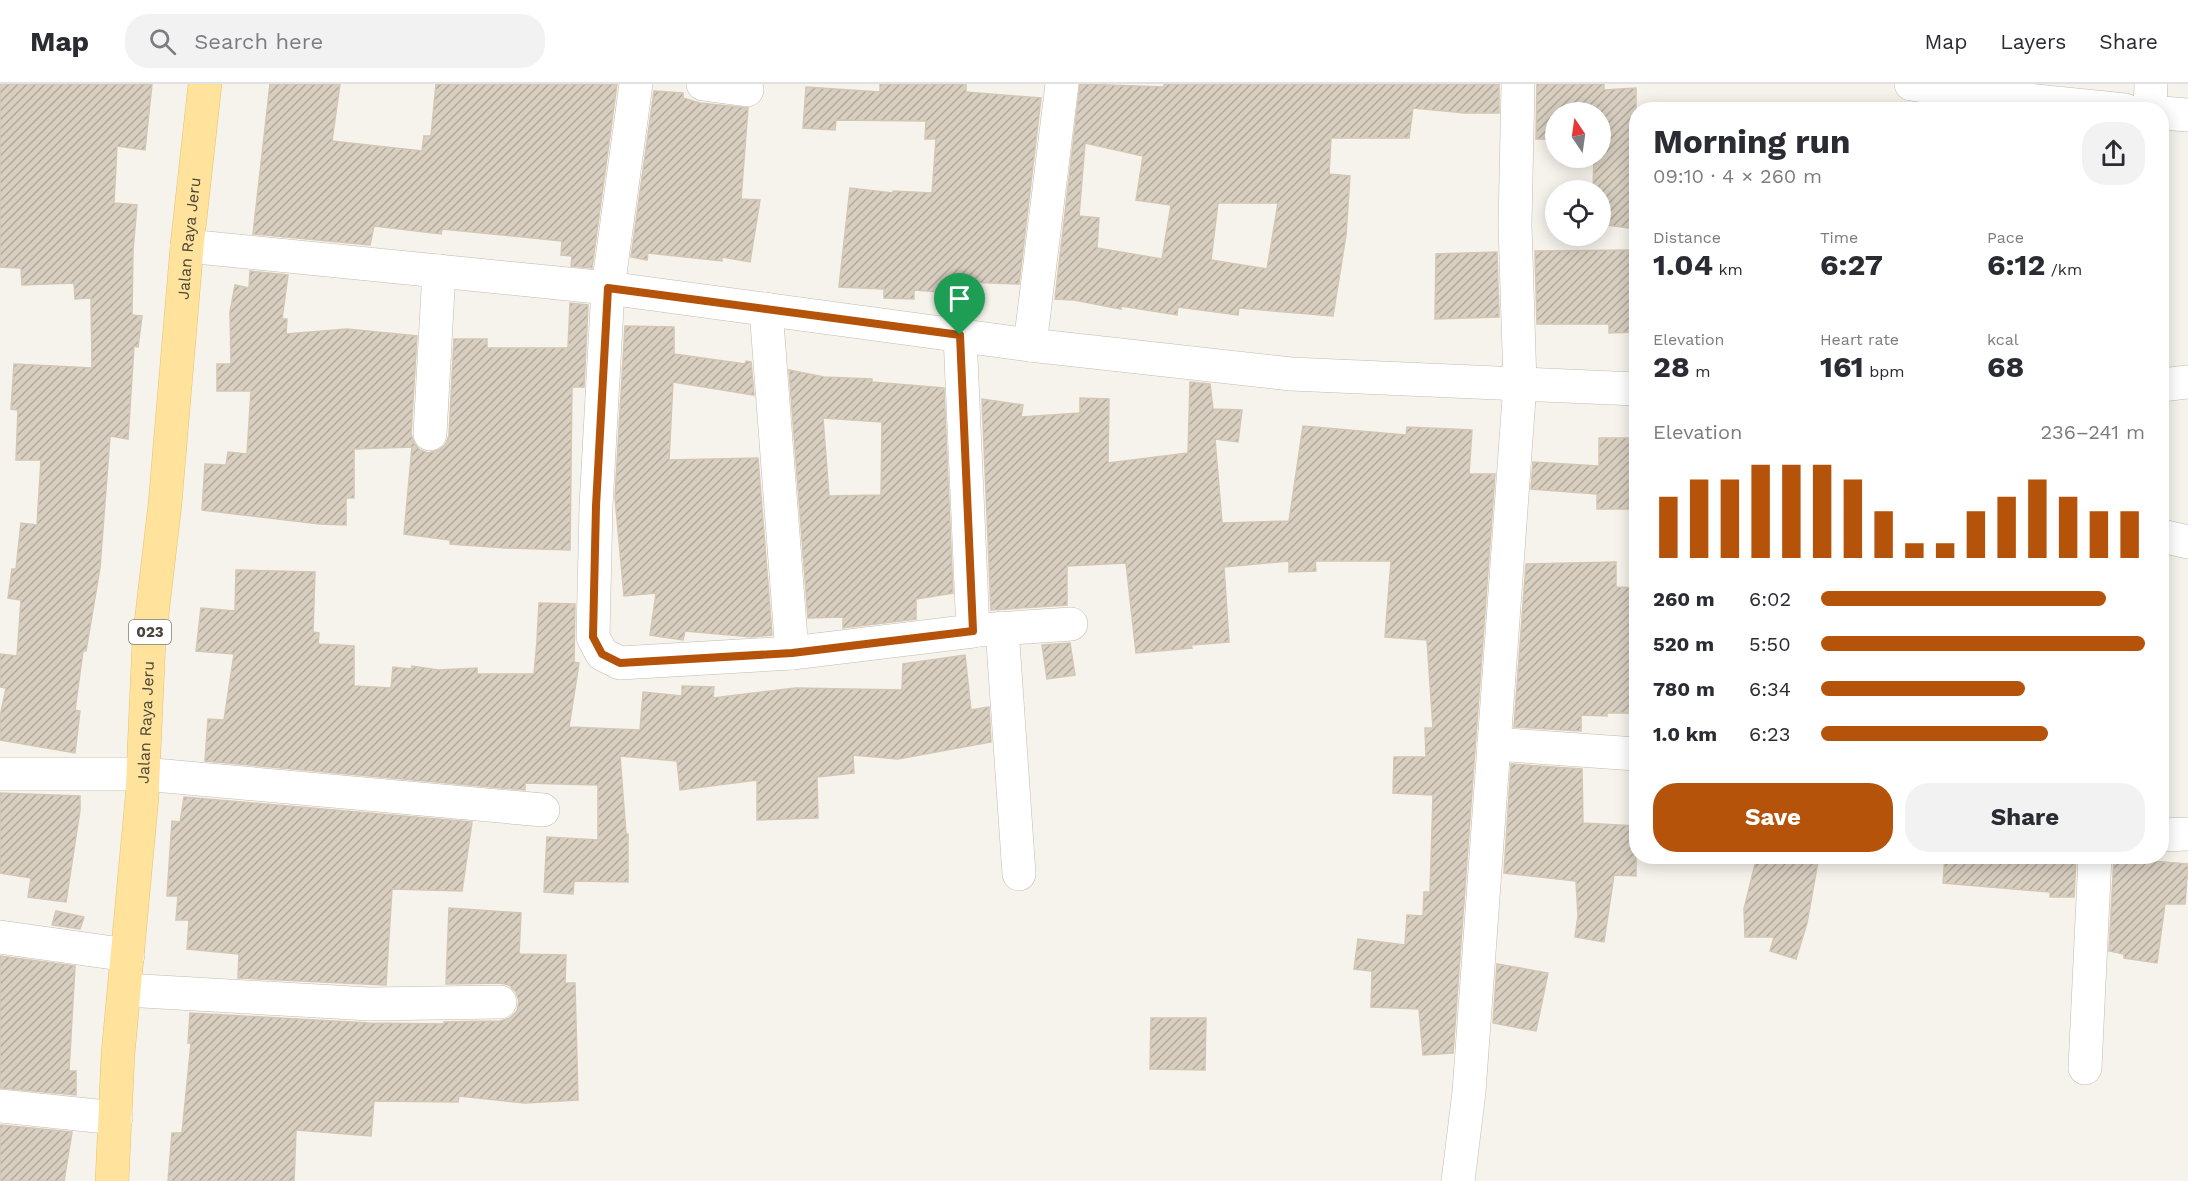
<!DOCTYPE html>
<meta charset="utf-8">
<style>
:root{--surface:#fff;--page:#f2f2f3;--text:#2b2b33;--muted:#7c7c81;--line:#e1e1e2;--accent:#b45309}
body{margin:0;font-family:"Work Sans",sans-serif;background:var(--page);color:var(--text);height:100vh;display:flex;flex-direction:column;font-size:22px;white-space:nowrap}
*{box-sizing:border-box;margin:0}
p{font-size:20px;color:var(--muted)}
.icon{flex:none;width:33px;height:33px;fill:none;stroke:currentColor;stroke-width:2;stroke-linecap:round;stroke-linejoin:round}
.map{position:relative;flex:1;overflow:hidden}
.panel{position:absolute;left:1629px;top:18px;width:540px;height:762px;display:flex;flex-direction:column;background:var(--surface);border-radius:24px;box-shadow:0 3px 15px #0003}
.panel>*{flex:none}
.needle{width:39px;rotate:347deg}
.buttons{position:absolute;left:1545px;top:18px;display:grid;gap:12px}
.buttons a{display:grid;place-items:center;width:66px;height:66px;border-radius:50%;background:var(--surface);box-shadow:0 3px 15px #0003;font-size:30px}
.pin{position:absolute;display:grid;place-items:center;width:51px;height:51px;color:#fff;margin:-62px -26px;border-radius:50% 50% 50% 0;rotate:-45deg;box-shadow:0 0 6px #0007}
.pin .icon{rotate:45deg}
.round{display:grid;place-items:center;flex:none;width:63px;height:63px;border-radius:24px;background:var(--page)}
.summary{display:flex;align-items:center;justify-content:space-between;height:102px;padding:0 24px}
h1{font-size:33px;font-weight:700;line-height:45px}
.figures{display:grid;grid-template-columns:repeat(3,1fr);gap:9px;height:102px;padding:6px 24px}
.figures div{display:grid;align-content:center}
.figures b{font-size:30px;font-weight:700}
.figures small{font-size:16px;font-weight:400}
.figures p{font-size:16px}
.chart{height:168px;padding:12px 24px}
.chart p{display:flex;justify-content:space-between}
.chart svg{width:100%;height:108px;margin-top:6px;stroke:var(--accent);stroke-width:6}
.button{display:flex;gap:12px;margin-top:auto;padding:12px 24px}
.button a{flex:1;height:69px;border-radius:24px;background:var(--accent);color:#fff;font-size:24px;font-weight:700;line-height:69px;text-align:center}
.button a+a{background:var(--page);color:var(--text)}
ul{padding:0 24px;list-style:none;font-size:20px}
li{display:grid;grid-template-columns:96px 72px 1fr;align-items:center;height:45px}
li i{height:15px;border-radius:8px;background:var(--accent)}
header{display:flex;align-items:center;gap:36px;box-sizing:border-box;height:84px;padding:0 30px;background:var(--surface);border-bottom:2px solid var(--line)}
header strong{font-size:28px}
nav{display:flex;gap:33px;margin-inline-start:auto;font-size:21px}
.search{width:420px;height:54px;background:var(--page);display:flex;align-items:center;gap:15px;box-sizing:border-box;padding:0 21px;border-radius:24px;color:var(--muted);font-size:22px}
.map>svg:first-child{display:block}
</style>
<header>
<strong>Map</strong>
<div class="search"><svg class="icon" aria-label="search" viewBox="0 0 24 24"><circle cx="10" cy="10" r="6"/><path d="M15 15l6 6"/></svg>Search here</div>
<nav><a>Map</a><a>Layers</a><a>Share</a></nav>
</header>
<div class="map">
<svg width="2188" height="1097" viewBox="0 0 2188 1097">
<defs>
<pattern id="building-hatch" width="6" height="6" patternUnits="userSpaceOnUse" patternTransform="scale(1.5)"><rect width="6" height="6" fill="#d8cfc1"/><path d="M-1 1l2-2M0 6l6-6M5 7l2-2" fill="none" stroke="#b1aa9e"/></pattern>
</defs>
<rect width="100%" height="100%" fill="#f6f3ec"/>
<g fill="url(#building-hatch)" stroke="#d3c7b4" stroke-width="1.5" fill-rule="evenodd">
<polygon points="0,0 152,0 145,66 117,62 114,119 137,121 133,166 132,231 142,232 138,263 134,262 128,355 110,352 100,484 86,567 83,567 75,626 80,627 75,669 0,656 0,633 6,604 0,603 0,570 17,572 21,516 8,514 12,485 16,485 21,439 37,441 41,376 16,376 18,326 11,325 14,280 92,284 91,214 75,215 74,199 22,201 21,184 0,183"/>
<polygon points="270,0 340,0 332,57 422,67 424,52 431,52 436,0 617,0 592,184 571,182 572,172 561,171 562,157 442,145 441,150 374,142 370,161 253,150"/>
<polygon points="880,0 966,0 966,8 1041,14 1019,200 966,198 965,210 914,206 914,215 884,214 884,205 839,203 850,104 893,109 893,107 932,109 936,55 925,55 926,37 836,36 835,46 803,44 806,3 880,8"/>
<path d="M1080 0 1164 3V0H1499V29H1465L1413 24 1409 54H1331L1329 90 1350 92 1346 151 1333 232 1239 224 1238 231 1178 223 1177 231 1121 222V225L1074 216 1055 215ZM1085 59 1143 72 1136 116 1171 121 1162 175 1097 164 1099 134 1079 132ZM1218 119H1278L1267 185 1211 176Z"/>
<polygon points="1537,0 1604,0 1604,6 1636,4 1636,145 1600,140 1600,106 1593,106 1594,74 1600,74 1600,28 1556,28 1556,55 1536,55"/>
<polygon points="654,7 683,9 683,14 700,19 748,24 741,115 760,116 750,178 722,173 722,177 648,169 647,176 631,173"/>
<polygon points="1636,166 1636,248 1609,249 1609,240 1537,240 1535,167"/>
<polygon points="1497,168 1499,233 1435,235 1436,170"/>
<polygon points="250,187 288,191 282,235 287,235 286,250 347,245 417,252 411,350 414,359 420,366 428,369 439,366 445,361 449,352 454,255 487,255 487,264 568,264 570,219 588,221 584,303 572,303 570,466 506,464 450,460 450,456 404,450 412,363 354,365 354,414 346,414 346,441 320,440 202,426 205,380 226,381 228,368 247,370 251,307 217,307 217,280 231,280 230,228 235,201 249,204"/>
<polygon points="625,242 674,243 674,270 745,280 746,277 751,278 754,311 673,298 669,376 758,374 772,551 752,553 685,547 683,556 650,551 656,509 624,512 615,413"/>
<path d="M789 286 824 293 872 295V298L944 304 953 509 916 515V535L843 544V533L808 534ZM823 334 882 338 881 411 829 412Z"/>
<polygon points="1190,298 1210,300 1213,325 1242,326 1238,358 1215,355 1222,439 1289,437 1303,342 1406,351 1407,343 1472,346 1469,390 1495,390 1453,969 1423,971 1419,925 1371,923 1372,887 1354,885 1358,855 1405,861 1407,831 1423,832 1424,808 1430,808 1433,711 1393,709 1394,673 1426,673 1425,644 1433,644 1427,556 1385,553 1391,477 1315,477 1316,487 1289,488 1289,477 1224,483 1229,558 1191,561 1192,564 1136,569 1126,479 1067,482 1067,521 991,526 982,315 1023,321 1021,333 1080,329 1080,314 1109,315 1108,379 1188,369"/>
<polygon points="1599,354 1630,354 1629,425 1597,425 1597,410 1531,405 1533,378 1599,382"/>
<polygon points="1616,478 1616,503 1636,504 1636,629 1607,629 1607,632 1581,631 1581,647 1514,643 1526,480"/>
<polygon points="236,486 315,488 313,548 319,549 318,560 354,562 354,602 391,604 393,583 411,585 412,582 438,586 477,584 477,590 534,590 537,557 539,519 575,520 574,578 579,579 569,643 640,646 643,608 682,612 682,602 714,603 713,614 796,604 902,606 903,580 965,571 971,626 989,623 991,658 898,675 853,671 854,689 817,693 818,734 757,736 757,696 680,706 677,677 620,672 626,750 628,750 628,798 574,797 573,810 544,808 547,753 598,756 598,701 525,699 525,706 205,677 208,635 224,636 234,570 196,567 201,524 235,527"/>
<polygon points="1070,559 1075,591 1047,595 1042,561"/>
<polygon points="1511,680 1582,685 1583,739 1636,742 1636,792 1614,791 1604,858 1575,853 1578,832 1576,797 1504,789"/>
<polygon points="0,709 80,712 80,726 66,818 28,813 31,794 0,789"/>
<polygon points="184,713 472,738 462,807 392,805 386,901 238,894 239,870 187,865 189,836 176,836 178,812 167,812 172,737 180,738"/>
<polygon points="1757,772 1819,772 1807,839 1796,875 1770,867 1774,853 1745,853 1744,825"/>
<polygon points="1945,772 2076,772 2074,813 2050,813 2050,808 1943,799"/>
<polygon points="2114,774 2188,780 2185,820 2165,820 2157,879 2124,874 2124,870 2109,867"/>
<polygon points="449,824 521,829 519,870 566,871 565,899 575,899 578,1016 524,1019 459,1012 458,1018 374,1017 371,1052 296,1046 294,1097 168,1097 172,1049 182,1049 191,959 188,959 190,929 369,939 444,940 444,938 500,937 510,934 517,927 519,917 516,908 509,901 500,899 446,900"/>
<polygon points="56,827 84,833 80,845 52,841"/>
<polygon points="0,872 75,882 69,987 76,987 76,1011 0,1004"/>
<polygon points="1497,880 1548,889 1536,947 1493,939"/>
<polygon points="1151,934 1206,934 1205,986 1150,985"/>
<polygon points="0,1041 72,1048 64,1097 0,1097"/>
</g>
<g fill="none" stroke-linecap="round" stroke-linejoin="round">
<g stroke="#c2bbae" stroke-width="34">
<g id="street">
<polyline points="636,0 608,204 596,422 593,553 602,570 620,579 792,569 973,547 960,251"/>
<polyline points="703,0 747,6"/>
<polyline points="1911,0 1998,13 2125,26"/>
<polyline points="2150,26 2151,0"/>
<polyline points="2162,29 2188,31"/>
<polyline points="187,162 608,204 1030,261 1291,290 1636,305"/>
<polyline points="766,225 792,569"/>
<polyline points="1030,261 1062,0"/>
<polyline points="2162,301 2188,298"/>
<polyline points="430,350 439,187"/>
<polyline points="2162,452 2188,458"/>
<polyline points="1002,544 1019,790"/>
<polyline points="980,546 1071,540"/>
<polyline points="1494,660 1636,670"/>
<polyline points="0,690 143,690 543,726"/>
<polyline points="2162,751 2188,750"/>
<polyline points="0,853 128,871"/>
<polyline points="125,906 370,920 500,918"/>
<polyline points="2085,984 2095,772"/>
<polyline points="0,1022 116,1034"/>
<polyline points="1458,1097 1469,1008 1520,300 1515,141 1518,0"/>
</g>
</g>
<g stroke="#e6c16a" stroke-width="34">
<g id="primary">
<path id="s1" d="M112 1097 118 970 142 713 149 556 165 420 187 162 205 0"/>
</g>
</g>
<use href="#street" stroke="#fff" stroke-width="33"/>
<use href="#primary" stroke="#ffe39c" stroke-width="33"/>
</g>
<g fill="none" stroke-linecap="round" stroke-linejoin="round">
<g stroke="#fff" stroke-width="12">
<polygon id="route" points="608,204 960,251 973,547 792,569 620,579 602,570 593,553 596,422"/>
</g>
<use href="#route" stroke="#b45309" stroke-width="8"/>
</g>
<g text-anchor="middle" stroke-width="4.5" stroke-linejoin="round" paint-order="stroke">
<rect fill="#fff" stroke="#817c74" stroke-width="1.5" x="129" y="536" width="42" height="24" rx="4.5"/>
<g font-size="15" font-weight="bold" fill="#4b4439">
<text x="150" y="553">023</text>
</g>
<g font-size="16" fill="#4b4439" stroke="#fff">
<text dy="6" stroke="none"><textPath href="#s1" startOffset="946">Jalan Raya Jeru</textPath></text>
<text dy="6" stroke="none"><textPath href="#s1" startOffset="460">Jalan Raya Jeru</textPath></text>
</g>
</g>
</svg>
<div class="buttons">
<a><svg class="needle" viewBox="-14 -14 28 28"><path d="M0-13l5 13h-10z" fill="#e53935"/><path d="M0 13l5-13h-10z" fill="#7c7c81"/></svg></a>
<a><svg class="icon" aria-label="locate" viewBox="0 0 24 24"><circle cx="12" cy="12" r="6"/><path d="M12 2v4M12 18v4M2 12h4M18 12h4"/></svg></a>
</div>
<div class="pin" style="left:960px;top:251px;background:#1e9e55"><svg class="icon" aria-label="arrive" viewBox="0 0 24 24"><path d="M6 21V4h12l-3 4 3 4H6"/></svg></div>
<section class="panel">
<div class="summary"><div><h1>Morning run</h1><p>09:10 · 4 × 260 m</p></div><a class="round"><svg class="icon" aria-label="share" viewBox="0 0 24 24"><path d="M12 15V3M7 8l5-5 5 5M5 13v7h14v-7"/></svg></a></div>
<div class="figures">
<div><p>Distance</p><b>1.04<small> km</small></b></div>
<div><p>Time</p><b>6:27</b></div>
<div><p>Pace</p><b>6:12<small> /km</small></b></div>
</div>
<div class="figures">
<div><p>Elevation</p><b>28<small> m</small></b></div>
<div><p>Heart rate</p><b>161<small> bpm</small></b></div>
<div><p>kcal</p><b>68</b></div>
</div>
<div class="chart"><p><span>Elevation</span>236–241 m</p>
<svg viewBox="0 0 160 44" preserveAspectRatio="none"><path d="M5 44V19M15 44V12M25 44V12M35 44V6M45 44V6M55 44V6M65 44V12M75 44V25M85 44V38M95 44V38M105 44V25M115 44V19M125 44V12M135 44V19M145 44V25M155 44V25"/></svg>
</div>
<ul>
<li><b>260 m</b>6:02<i style="width:88%"></i></li>
<li><b>520 m</b>5:50<i style="width:100%"></i></li>
<li><b>780 m</b>6:34<i style="width:63%"></i></li>
<li><b>1.0 km</b>6:23<i style="width:70%"></i></li>
</ul>
<div class="button"><a>Save</a><a>Share</a></div>
</section>
</div>
